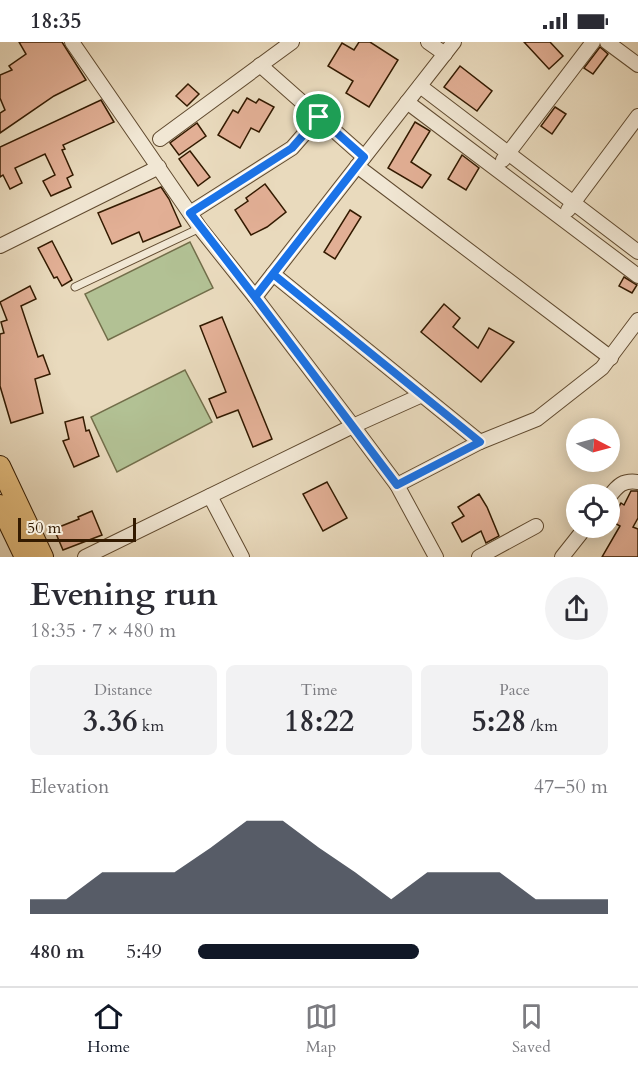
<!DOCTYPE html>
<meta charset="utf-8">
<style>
:root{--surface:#fff;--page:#f2f2f3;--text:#2b2b33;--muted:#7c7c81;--line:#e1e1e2;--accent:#111827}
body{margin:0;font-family:Cardo,serif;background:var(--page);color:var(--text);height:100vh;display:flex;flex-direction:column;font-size:22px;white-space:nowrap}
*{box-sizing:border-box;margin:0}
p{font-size:20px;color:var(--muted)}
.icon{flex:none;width:33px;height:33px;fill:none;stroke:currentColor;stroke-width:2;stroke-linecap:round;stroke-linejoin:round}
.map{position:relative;height:515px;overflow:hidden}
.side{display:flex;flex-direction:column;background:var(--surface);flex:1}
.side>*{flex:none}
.needle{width:39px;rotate:96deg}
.buttons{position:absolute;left:566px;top:376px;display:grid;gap:12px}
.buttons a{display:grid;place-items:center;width:54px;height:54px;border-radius:50%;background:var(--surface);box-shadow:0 3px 15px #0003;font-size:30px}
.scale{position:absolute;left:18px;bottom:15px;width:118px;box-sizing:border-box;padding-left:6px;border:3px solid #331a00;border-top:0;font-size:16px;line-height:21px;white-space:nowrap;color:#331a00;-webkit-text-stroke:4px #f1e7d4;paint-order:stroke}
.pin{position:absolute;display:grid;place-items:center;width:51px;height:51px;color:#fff;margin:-26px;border:3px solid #fff;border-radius:50%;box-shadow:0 2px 6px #0007}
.round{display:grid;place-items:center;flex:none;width:63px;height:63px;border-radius:32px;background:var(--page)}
.head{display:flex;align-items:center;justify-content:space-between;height:102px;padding:0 30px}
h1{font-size:33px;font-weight:700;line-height:45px}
.figures{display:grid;grid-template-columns:repeat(3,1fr);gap:9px;height:102px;padding:6px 30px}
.figures div{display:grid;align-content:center;border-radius:9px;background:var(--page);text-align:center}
.figures b{font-size:30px;font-weight:700}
.figures small{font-size:16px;font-weight:400}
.figures p{font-size:16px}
.chart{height:168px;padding:12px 30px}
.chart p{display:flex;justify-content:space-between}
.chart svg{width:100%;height:108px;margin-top:6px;fill:var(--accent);opacity:.7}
ul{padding:0 30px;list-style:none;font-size:20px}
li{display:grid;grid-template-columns:96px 72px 1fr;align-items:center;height:45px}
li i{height:15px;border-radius:8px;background:var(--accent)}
.status{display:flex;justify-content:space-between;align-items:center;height:42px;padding:0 30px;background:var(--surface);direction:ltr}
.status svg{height:16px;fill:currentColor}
.tabs{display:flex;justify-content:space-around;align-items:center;height:84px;border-top:2px solid var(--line);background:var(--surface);font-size:16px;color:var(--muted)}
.tabs a{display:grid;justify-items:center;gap:3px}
.tabs .selected{color:var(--accent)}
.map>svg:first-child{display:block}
</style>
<div class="status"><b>18:35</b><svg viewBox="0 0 49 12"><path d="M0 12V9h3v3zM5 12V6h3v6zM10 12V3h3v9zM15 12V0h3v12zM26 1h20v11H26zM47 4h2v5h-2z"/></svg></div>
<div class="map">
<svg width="638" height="515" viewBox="0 0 638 515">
<rect width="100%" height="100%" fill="#e9dabd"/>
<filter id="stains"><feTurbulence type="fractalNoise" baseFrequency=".00333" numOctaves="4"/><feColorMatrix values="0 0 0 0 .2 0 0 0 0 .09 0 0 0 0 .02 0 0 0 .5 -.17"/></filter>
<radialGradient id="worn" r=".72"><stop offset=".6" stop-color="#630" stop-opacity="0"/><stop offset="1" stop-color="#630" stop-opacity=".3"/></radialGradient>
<g fill="#b2c194" stroke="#726e4a" stroke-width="1.5">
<polygon points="190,200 213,246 108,298 85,252"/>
<polygon points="185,328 212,380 117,430 91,375"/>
</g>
<g fill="#e2af95" stroke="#331a00" stroke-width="1.5">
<polygon points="19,0 62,0 86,38 54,54 0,91 0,71 5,68 0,56 0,33 12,28 9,24 26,12"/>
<polygon points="359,0 370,0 398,18 369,65 346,51 353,39 328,24 342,1 354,8"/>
<polygon points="524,0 550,0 563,14 549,27"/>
<polygon points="600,5 608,12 593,32 584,26"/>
<polygon points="460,24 492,49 477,69 444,45"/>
<polygon points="188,42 199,52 187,64 176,54"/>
<polygon points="247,56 256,61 259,57 274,65 259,90 251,86 240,106 218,93 233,68 238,71"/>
<polygon points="101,58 114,80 63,103 65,107 62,108 73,133 67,136 71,145 51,154 43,139 55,133 45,112 15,126 22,141 10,147 3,133 0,135 0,105"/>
<polygon points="555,65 566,72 552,92 541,84"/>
<polygon points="415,80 430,89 411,120 431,133 422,146 388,126"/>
<polygon points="197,81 206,94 179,113 170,101"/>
<polygon points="190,109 210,135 198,144 179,117"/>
<polygon points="462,113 479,126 466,148 448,137"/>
<polygon points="265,142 286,170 267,185 251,193 235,168 248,159 246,156"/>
<polygon points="161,145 169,157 181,184 143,200 139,190 112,202 98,171"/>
<polygon points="350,168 361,175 335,217 324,210"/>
<polygon points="52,199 72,238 62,244 57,235 54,236 38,206"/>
<polygon points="624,235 637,243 632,251 619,244"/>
<polygon points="30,244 36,257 21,264 38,315 43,313 50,332 35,337 43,371 11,381 0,344 0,292 4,291 1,280 7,278 0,260"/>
<polygon points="444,262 460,276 453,285 478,306 489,286 514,300 481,340 421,290"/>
<polygon points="222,275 272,397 253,405 238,368 217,376 209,357 226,350 200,284"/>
<polygon points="83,375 86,389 89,388 99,414 74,425 63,399 69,397 65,380"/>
<polygon points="327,440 347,476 323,489 303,452"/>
<polygon points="631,449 638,449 638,476 633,485 638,487 638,515 602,515 620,484 611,479 621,461 624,463"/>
<polygon points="479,452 487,465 499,494 486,501 481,489 462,500 452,481 464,474 458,465"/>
<polygon points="92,469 102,493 63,508 54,487 79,477 78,475"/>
</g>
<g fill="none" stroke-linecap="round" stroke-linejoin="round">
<g stroke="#604a2f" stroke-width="9">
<polyline id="service" points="75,245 200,186"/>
</g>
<g stroke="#604a2f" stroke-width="16">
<g id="minor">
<polyline points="72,0 200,186 255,255 353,384 85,515"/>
<polyline points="428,0 445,12"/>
<polyline points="607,0 638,23"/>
<polyline points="260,23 364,115"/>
<polyline points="420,44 638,210"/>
<polyline points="407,60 638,234"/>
<polyline points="160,97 292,0"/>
<polyline points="503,118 593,0"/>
<polyline points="357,124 611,316"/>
<polyline points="568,168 638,74"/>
<polyline points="190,171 292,106 319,75"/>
<polyline points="0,204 159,125"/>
<polyline points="273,232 480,400 537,377 602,326 638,278"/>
<polyline points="255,255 454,0"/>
<polyline points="422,353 353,384 397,443 480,400"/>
<polyline points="397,443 436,515"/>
<polyline points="210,454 242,515"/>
<path d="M609 455C618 443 623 438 638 440"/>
<polyline points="479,515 536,484"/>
<polyline points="562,515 585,486"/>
</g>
</g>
<g stroke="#331a00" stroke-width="22">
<g id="primary">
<polyline points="0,424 43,515"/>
<polyline points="0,463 25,515"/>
</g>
</g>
<use href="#service" stroke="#f1e7d4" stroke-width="7"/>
<use href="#minor" stroke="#f1e7d4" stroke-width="14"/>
<use href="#primary" stroke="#e4bd7e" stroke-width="20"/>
</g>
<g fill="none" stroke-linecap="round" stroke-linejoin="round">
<g stroke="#fff" stroke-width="12">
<polyline id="route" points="319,75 292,106 190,171 255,255 273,232 480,400 397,443 255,255 364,115 319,75"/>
</g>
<use href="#route" stroke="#1a73e8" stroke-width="8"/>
</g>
<rect width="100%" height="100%" filter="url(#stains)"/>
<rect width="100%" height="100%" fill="url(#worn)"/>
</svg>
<div class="buttons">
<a><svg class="needle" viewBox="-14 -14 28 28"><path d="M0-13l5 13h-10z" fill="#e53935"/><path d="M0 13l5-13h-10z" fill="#7c7c81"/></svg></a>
<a><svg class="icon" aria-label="locate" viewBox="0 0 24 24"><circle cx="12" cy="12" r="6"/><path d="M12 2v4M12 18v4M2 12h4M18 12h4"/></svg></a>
</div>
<div class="scale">50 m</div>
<div class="pin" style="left:319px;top:75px;background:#1e9e55"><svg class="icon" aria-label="arrive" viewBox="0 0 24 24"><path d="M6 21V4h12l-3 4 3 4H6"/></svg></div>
</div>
<section class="side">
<div class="head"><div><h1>Evening run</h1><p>18:35 · 7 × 480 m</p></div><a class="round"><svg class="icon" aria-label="share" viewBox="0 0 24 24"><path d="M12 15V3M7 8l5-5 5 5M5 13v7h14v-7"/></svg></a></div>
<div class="figures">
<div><p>Distance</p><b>3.36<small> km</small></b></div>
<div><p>Time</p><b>18:22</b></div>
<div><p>Pace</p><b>5:28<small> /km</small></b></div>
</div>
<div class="chart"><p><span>Elevation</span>47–50 m</p>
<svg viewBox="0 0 160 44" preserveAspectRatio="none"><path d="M0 44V38L10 38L20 27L30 27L40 27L50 17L60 6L70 6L80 17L90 27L100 38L110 27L120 27L130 27L140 38L150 38L160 38V44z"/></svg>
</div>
<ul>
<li><b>480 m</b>5:49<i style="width:54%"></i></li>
</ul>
</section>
<nav class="tabs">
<a class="selected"><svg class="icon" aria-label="home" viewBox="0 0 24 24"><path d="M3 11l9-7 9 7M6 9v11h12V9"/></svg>Home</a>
<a><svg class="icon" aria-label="map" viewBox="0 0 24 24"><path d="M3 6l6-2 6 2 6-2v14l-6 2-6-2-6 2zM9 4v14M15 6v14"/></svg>Map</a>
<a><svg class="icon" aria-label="saved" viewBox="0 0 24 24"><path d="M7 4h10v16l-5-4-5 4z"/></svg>Saved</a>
</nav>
